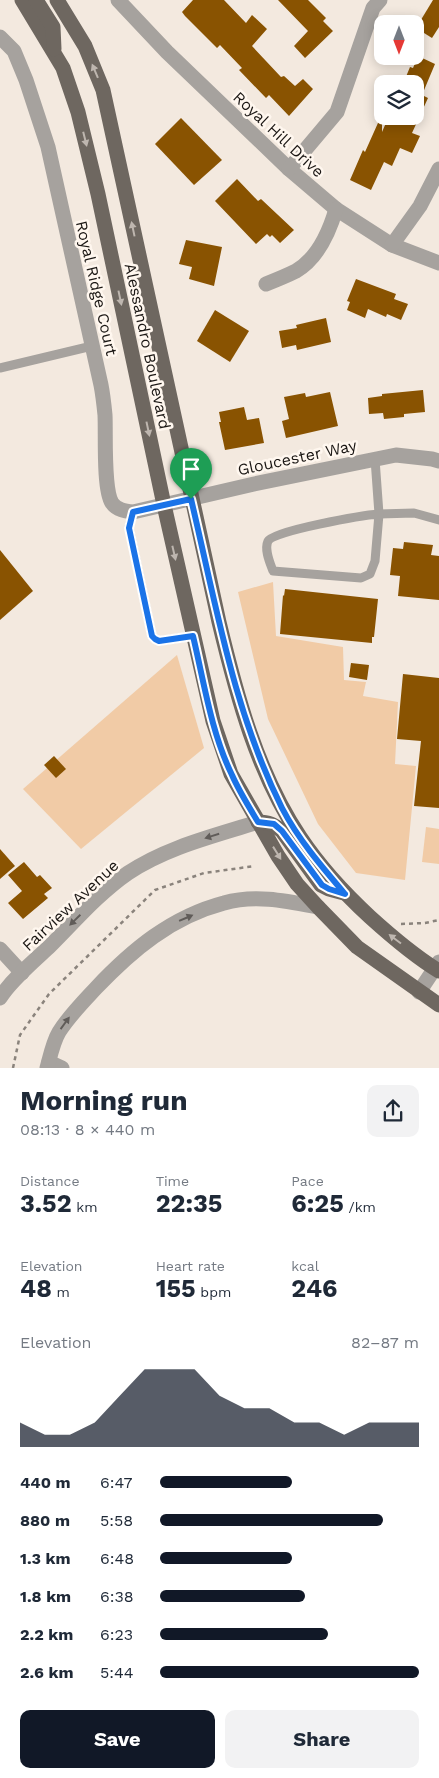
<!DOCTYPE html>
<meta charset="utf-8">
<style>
:root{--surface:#fff;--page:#f2f2f3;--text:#1f2937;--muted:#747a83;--accent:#111827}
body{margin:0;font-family:"Work Sans",sans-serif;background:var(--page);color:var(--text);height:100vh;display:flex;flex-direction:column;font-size:19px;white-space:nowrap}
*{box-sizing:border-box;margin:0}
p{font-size:16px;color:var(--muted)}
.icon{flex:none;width:28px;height:28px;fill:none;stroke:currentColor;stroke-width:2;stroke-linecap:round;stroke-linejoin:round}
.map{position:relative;height:1068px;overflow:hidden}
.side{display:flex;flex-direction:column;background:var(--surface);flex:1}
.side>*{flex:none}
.needle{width:32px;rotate:180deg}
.controls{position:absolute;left:374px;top:15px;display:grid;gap:10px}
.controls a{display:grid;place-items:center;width:50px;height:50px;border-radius:10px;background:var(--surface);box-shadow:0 2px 12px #0003;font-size:25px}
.pin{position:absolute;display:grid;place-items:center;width:42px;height:42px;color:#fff;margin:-51px -21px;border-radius:50% 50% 50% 0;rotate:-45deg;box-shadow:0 0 5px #0007}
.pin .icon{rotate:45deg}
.round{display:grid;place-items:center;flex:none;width:52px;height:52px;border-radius:10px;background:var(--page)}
.headline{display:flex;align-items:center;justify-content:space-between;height:85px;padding:0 20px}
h1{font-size:28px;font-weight:700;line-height:38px}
.figures{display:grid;grid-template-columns:repeat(3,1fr);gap:8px;height:85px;padding:5px 20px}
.figures div{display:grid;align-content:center}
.figures b{font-size:25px;font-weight:700}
.figures small{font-size:14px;font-weight:400}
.figures p{font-size:14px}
.chart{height:140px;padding:10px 20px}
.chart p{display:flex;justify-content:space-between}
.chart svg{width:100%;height:90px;margin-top:5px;fill:var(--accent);opacity:.7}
.primary-button{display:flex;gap:10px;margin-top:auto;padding:10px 20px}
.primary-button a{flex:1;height:58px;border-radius:10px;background:var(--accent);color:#fff;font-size:20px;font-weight:700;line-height:58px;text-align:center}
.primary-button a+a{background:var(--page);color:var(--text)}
ul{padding:0 20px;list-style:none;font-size:16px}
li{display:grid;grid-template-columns:80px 60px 1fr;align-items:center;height:38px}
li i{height:12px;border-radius:6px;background:var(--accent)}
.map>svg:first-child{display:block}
</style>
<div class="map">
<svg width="439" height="1068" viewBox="0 0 439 1068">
<rect width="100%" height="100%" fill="#f3e9df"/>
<g fill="#f1cba6">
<polygon points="273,582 276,636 343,647 344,680 366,682 363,696 398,702 395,764 416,766 405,880 356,873 318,824 268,719 238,592"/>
<polygon points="177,655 204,748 81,849 23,789"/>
<polygon points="426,827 439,829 439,864 422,862"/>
</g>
<g fill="#895301">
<polygon points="193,0 224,0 246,23 252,15 267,29 252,46 281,77 284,76 295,86 303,79 313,89 289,116 269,95 266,98 239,70 242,68 220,45 217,48 185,16 182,12"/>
<polygon points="278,0 308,0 326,18 323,21 333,31 305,58 294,46 308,31"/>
<polygon points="433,0 439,0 439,27 432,38 416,28"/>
<polygon points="418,56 435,64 422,95 428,98 412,133 420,136 412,153 400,148 392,166 384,162 371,190 350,180 363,150 365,152 382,114 382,132 389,116 415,116 415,84 403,84 410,67 413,68"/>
<polygon points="181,118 222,160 194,185 155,144"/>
<polygon points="237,179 258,201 261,199 294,230 280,243 272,235 270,237 267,234 256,244 215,201"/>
<polygon points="186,240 222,247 214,286 189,279 192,267 179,264"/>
<polygon points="356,279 396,294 394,299 408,304 401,320 387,314 386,317 368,309 365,318 347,310 350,302 347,301"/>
<polygon points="215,310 249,331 230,362 197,341"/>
<polygon points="326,318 331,342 297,350 296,345 282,348 279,331 297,328 296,325"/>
<polygon points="423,390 425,412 404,414 404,417 384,419 383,413 369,414 368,398 382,396 382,394"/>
<polygon points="330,392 338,426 286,438 282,421 289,419 284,397 305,393 306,397"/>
<polygon points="244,407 247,420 259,418 264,443 225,450 219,422 221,422 219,412"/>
<polygon points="404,542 433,545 431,555 439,556 439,600 398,596 400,576 390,575 393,548 403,549"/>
<polygon points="0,550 33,591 0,620"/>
<polygon points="285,589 378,599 374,637 372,637 372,643 280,634 283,595 284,596"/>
<polygon points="351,663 369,665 367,680 349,677"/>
<polygon points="403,674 439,678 439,808 414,806 421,741 397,739"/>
<polygon points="54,756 66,769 56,778 44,765"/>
<polygon points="0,849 15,866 0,879"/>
<polygon points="24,862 37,877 40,875 52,888 44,894 48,898 23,919 8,903 22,891 8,875"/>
</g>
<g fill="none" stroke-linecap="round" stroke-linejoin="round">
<g stroke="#8a837c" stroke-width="2.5" stroke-dasharray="4 4" stroke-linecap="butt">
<polyline points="401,924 425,923 439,920"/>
<polyline points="13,1068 20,1035 49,994 155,890 204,873 255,866"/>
</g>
<g stroke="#a6a29e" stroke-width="9">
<polyline points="0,368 92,346"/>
<polyline points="375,459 379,514 414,513 439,520"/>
<polyline points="133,512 129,527 152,636 155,639 159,641 193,636"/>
<path d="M379 514 375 561 370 574 361 578 273 571C270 563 264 550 268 541 272 531 364 515 379 514Z"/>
</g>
<g stroke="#a6a29e" stroke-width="15">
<polyline points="118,0 167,52 289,169 336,209 392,245 439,263"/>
<path d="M0 37 14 51 26 80 48 147 101 385C103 395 104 405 105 415 106 434 103 489 112 503 117 510 125 511 133 512L254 484 396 455 432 459 439 461"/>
<polyline points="289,169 337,112 373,8 380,0"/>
<polyline points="392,245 420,206 439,169"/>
<path d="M266 284C276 280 286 276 296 271 318 258 329 233 336 209"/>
<polyline points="0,949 22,973"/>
<polyline points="419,992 439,962"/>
<path d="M0 998C10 981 35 960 50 946 75 921 99 893 128 873 167 847 214 836 258 822"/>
<polyline points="49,1062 62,1068"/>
<path d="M47 1068C50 1057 53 1042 59 1032 69 1016 83 1002 96 988 132 950 171 917 224 903 255 894 287 901 318 907"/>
</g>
<g stroke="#6e6760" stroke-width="15">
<polyline points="22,0 63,68 78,112 98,194 164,505 213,721 231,774 278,856 297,884 318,907 357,947 439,1005"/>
<polyline points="36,0 53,27 54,49"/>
<path d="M57 0 85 46 103 90 219 622C237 697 257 772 300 837 320 867 344 893 370 917 391 936 414 956 439 971"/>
<path d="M258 822C269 822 274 825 282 831L321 885 329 889 344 893"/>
</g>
</g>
<defs><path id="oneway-solid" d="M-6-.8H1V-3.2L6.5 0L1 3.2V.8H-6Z" transform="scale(1.25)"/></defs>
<g fill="#beb6af">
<use href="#oneway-solid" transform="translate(95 71) rotate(-113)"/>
<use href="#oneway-solid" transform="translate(85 139) rotate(76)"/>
<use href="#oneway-solid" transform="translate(133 229) rotate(-102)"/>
<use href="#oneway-solid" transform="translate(120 298) rotate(78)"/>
<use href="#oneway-solid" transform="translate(148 429) rotate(78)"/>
<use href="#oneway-solid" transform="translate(174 553) rotate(77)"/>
<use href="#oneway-solid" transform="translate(277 853) rotate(58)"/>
<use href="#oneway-solid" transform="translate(395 939) rotate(-143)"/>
</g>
<g fill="#605c59">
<use href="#oneway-solid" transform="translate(212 836) rotate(163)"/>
<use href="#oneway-solid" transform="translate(186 918) rotate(-23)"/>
<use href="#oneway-solid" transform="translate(75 920) rotate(136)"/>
<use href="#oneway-solid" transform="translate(65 1023) rotate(-54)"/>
</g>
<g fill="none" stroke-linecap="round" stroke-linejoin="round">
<g stroke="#fff" stroke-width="10">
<path id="route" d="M191 499C216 604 233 710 282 808 298 839 322 867 345 894L329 889 322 885 282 831 274 824 258 822C249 807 239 791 232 775 211 732 204 682 193 636L159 641 155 639 152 636 129 528 133 512Z"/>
</g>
<use href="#route" stroke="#1a73e8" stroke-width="6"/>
</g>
<g text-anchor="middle" stroke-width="5" stroke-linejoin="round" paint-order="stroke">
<g font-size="16" fill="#1b1714" stroke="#fff7ef">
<text transform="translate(279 134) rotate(43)" y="6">Royal Hill Drive</text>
<text transform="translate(97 288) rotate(77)" y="6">Royal Ridge Court</text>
<text transform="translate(148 346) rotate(78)" y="6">Alessandro Boulevard</text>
<text transform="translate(297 457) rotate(-12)" y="6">Gloucester Way</text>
<text transform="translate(70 905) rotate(-43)" y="6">Fairview Avenue</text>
</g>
</g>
</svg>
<div class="controls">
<a><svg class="needle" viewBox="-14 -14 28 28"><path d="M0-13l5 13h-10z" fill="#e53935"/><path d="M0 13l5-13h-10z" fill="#747a83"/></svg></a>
<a><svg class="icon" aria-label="layers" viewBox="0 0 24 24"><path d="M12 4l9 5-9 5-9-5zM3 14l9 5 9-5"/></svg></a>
</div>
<div class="pin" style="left:191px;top:499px;background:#1e9e55"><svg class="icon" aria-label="arrive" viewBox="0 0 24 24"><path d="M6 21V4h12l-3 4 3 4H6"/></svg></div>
</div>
<section class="side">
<div class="headline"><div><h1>Morning run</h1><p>08:13 · 8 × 440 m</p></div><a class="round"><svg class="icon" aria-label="share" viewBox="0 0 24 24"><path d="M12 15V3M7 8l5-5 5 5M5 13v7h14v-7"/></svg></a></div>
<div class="figures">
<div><p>Distance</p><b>3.52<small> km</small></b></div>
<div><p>Time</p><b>22:35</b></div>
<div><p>Pace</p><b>6:25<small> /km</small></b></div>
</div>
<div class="figures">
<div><p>Elevation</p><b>48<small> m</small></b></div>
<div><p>Heart rate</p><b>155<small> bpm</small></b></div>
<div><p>kcal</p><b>246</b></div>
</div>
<div class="chart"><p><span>Elevation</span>82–87 m</p>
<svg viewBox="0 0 160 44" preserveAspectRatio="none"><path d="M0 44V32L10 38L20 38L30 32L40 19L50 6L60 6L70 6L80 19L90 25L100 25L110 32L120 32L130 38L140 32L150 32L160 32V44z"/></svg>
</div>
<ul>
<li><b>440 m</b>6:47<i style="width:51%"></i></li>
<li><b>880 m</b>5:58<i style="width:86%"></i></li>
<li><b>1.3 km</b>6:48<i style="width:51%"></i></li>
<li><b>1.8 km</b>6:38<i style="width:56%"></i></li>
<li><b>2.2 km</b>6:23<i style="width:65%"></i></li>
<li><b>2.6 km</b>5:44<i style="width:100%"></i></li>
</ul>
<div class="primary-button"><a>Save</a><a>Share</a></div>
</section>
